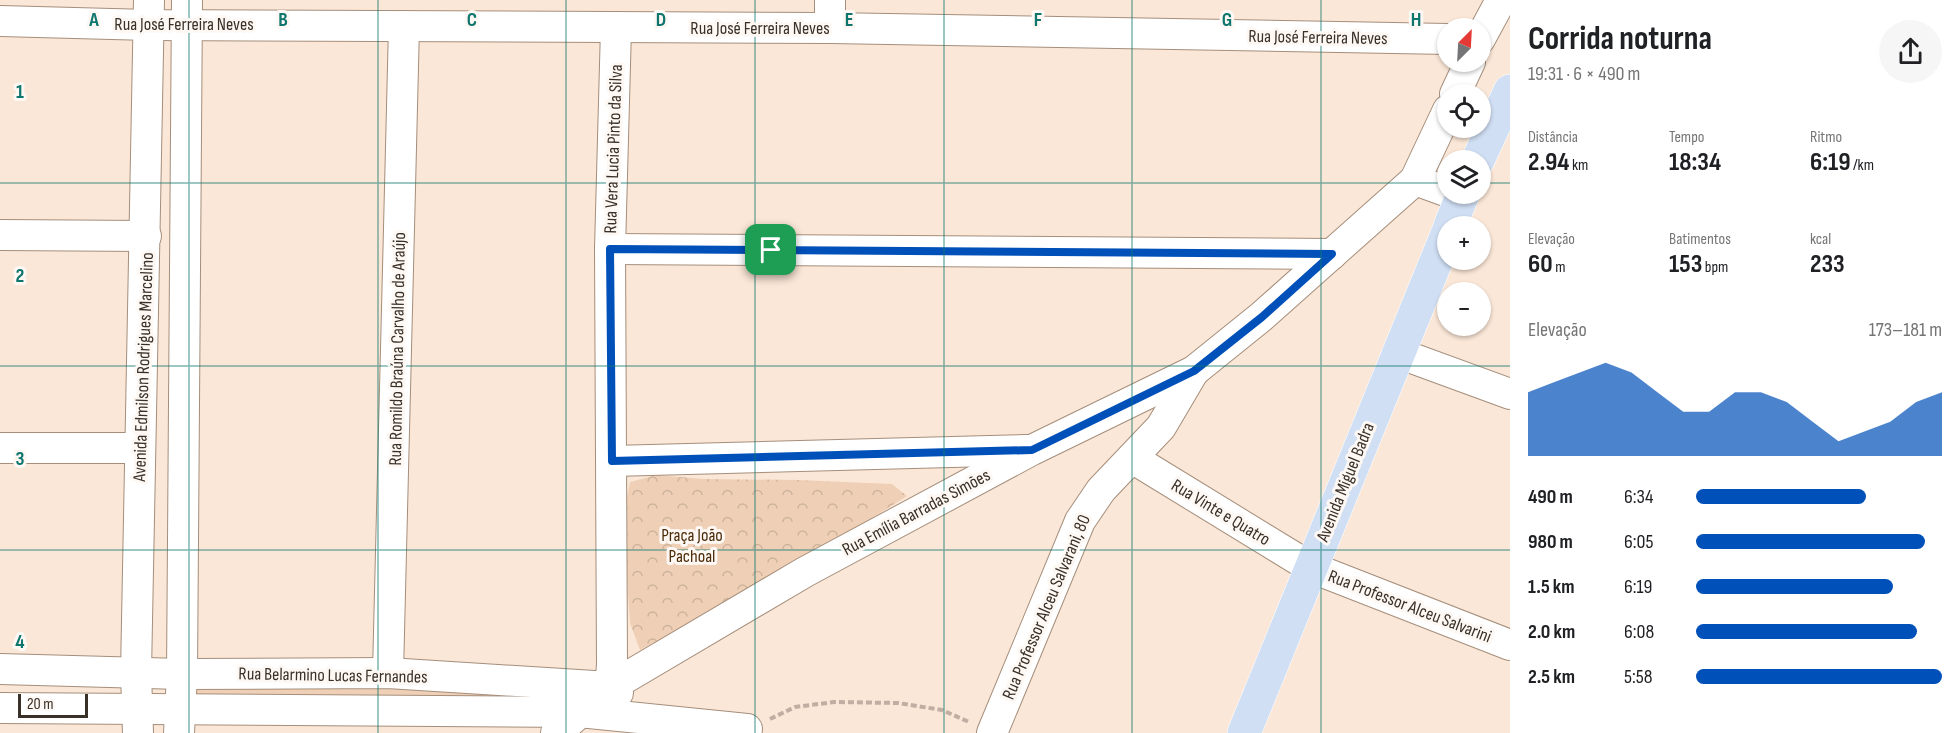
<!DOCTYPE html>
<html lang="pt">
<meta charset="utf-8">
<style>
:root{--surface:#fff;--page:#f6f6f6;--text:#202124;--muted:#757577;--accent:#0050b9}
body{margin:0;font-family:"Sofia Sans Condensed",sans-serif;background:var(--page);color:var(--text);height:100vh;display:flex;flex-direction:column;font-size:22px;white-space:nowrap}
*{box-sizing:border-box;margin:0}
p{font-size:20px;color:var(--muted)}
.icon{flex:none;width:33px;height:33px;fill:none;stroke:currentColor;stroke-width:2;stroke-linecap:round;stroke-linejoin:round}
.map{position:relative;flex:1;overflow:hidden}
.panel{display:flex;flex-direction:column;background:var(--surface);width:450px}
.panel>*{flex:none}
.needle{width:39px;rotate:24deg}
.tools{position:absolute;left:1437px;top:18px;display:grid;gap:12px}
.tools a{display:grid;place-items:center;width:54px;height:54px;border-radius:50%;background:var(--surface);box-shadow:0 2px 4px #0004;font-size:30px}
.scale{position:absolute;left:18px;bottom:15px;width:70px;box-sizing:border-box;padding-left:6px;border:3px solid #393028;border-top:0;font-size:16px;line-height:21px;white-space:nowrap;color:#393028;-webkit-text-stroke:4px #fdf8f4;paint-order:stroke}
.pin{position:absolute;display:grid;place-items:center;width:51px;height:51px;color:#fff;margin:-26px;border-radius:12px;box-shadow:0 3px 9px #0006}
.round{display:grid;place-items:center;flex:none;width:63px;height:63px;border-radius:32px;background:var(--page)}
.summary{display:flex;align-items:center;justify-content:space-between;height:102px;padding:0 18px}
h1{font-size:33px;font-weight:700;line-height:45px}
.stats{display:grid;grid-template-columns:repeat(3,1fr);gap:9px;height:102px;padding:6px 18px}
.stats div{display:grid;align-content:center}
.stats b{font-size:26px;font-weight:700}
.stats small{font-size:16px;font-weight:400}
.stats p{font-size:16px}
.chart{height:168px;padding:12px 18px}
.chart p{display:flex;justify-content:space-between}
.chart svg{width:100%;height:108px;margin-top:6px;fill:var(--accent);opacity:.7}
ul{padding:0 18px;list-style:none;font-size:20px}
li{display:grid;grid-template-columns:96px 72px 1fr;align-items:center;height:45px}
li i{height:15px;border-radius:8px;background:var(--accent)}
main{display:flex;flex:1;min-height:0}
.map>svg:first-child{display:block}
</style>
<main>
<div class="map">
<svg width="1510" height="733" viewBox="0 0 1510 733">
<defs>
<pattern id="park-crowns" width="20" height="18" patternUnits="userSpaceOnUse" patternTransform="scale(1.5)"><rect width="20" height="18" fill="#efd0b6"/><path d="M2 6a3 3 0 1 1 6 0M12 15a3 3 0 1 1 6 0" fill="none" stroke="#ceb39c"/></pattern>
</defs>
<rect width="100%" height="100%" fill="#fbe7d7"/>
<polygon fill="#efd0b6" points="194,685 504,690 552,698 194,705"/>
<polygon fill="url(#park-crowns)" points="656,475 704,479 798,480 892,484 907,496 789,571 640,650 630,623 624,536 625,508 630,482"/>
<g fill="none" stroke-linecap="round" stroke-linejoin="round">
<g stroke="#a58e7b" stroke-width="32">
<g id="minor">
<polyline points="830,0 830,28"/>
<polyline points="0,21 149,25 830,28 1448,39"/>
<polyline points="1480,39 1501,0"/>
<polyline points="1455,94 1470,62"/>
<polyline points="1415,180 1448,110"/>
<polyline points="0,235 146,236"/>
<polyline points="610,249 1332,254"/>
<polyline points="1398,353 1510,394"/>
<polyline points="0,448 140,448"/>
<polyline points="1132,458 1310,567 1510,645"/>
<polyline points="612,461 1026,450"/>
<polyline points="0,669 182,674 388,673 610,687 618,693"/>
<polyline points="388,673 404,26"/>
<polyline points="610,687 612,665 610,249 616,28"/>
<polyline points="0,708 579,712 747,729"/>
<polyline points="138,733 136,673 149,0"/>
<polyline points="179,733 182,674 187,0"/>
<polyline points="556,733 610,687 805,572 1032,450 1194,371 1261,317 1415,180 1448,192"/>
<polyline points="992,733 1080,521 1101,490 1161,427 1194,371"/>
</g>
</g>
<g stroke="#fff" stroke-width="34">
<g id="major">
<polyline points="1478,160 1510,91"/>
<polyline points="1450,226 1463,194"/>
<polyline points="1244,733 1448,232"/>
</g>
</g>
<polyline stroke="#bfaea1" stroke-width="4" stroke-dasharray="6 3" stroke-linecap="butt" points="770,719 795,707 834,702 898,703 942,710 969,722"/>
<use href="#minor" stroke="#fff" stroke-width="30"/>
<use href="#major" stroke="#d0dff4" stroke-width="33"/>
</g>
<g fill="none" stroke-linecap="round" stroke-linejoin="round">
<g stroke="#fff" stroke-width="12">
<polygon id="route" points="610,249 1332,254 1262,317 1194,371 1032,450 612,461"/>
</g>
<use href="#route" stroke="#0050b9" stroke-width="8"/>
</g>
<path fill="none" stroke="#0f766e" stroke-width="1.5" stroke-opacity="0.55" d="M189 0V733M378 0V733M566 0V733M755 0V733M944 0V733M1132 0V733M1321 0V733M0 183H1448M1480 183H1510M0 366H1510M0 550H1510"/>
<g text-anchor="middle" stroke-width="6" stroke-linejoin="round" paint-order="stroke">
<g font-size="18" fill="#393028" stroke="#fdf8f4">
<text x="184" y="30">Rua José Ferreira Neves</text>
<text x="760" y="34">Rua José Ferreira Neves</text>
<text transform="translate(1318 37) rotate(1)" y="6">Rua José Ferreira Neves</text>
<text transform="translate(613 149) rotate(-88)" y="6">Rua Vera Lucia Pinto da Silva</text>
<text transform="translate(397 349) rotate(-89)" y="6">Rua Romildo Braúna Carvalho de Araújo</text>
<text transform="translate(143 367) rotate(-88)" y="6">Avenida Edmilson Rodrigues Marcelino</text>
<text transform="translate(1345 482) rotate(-68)" y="6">Avenida Miguel Badra</text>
<text transform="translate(916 512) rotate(-28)" y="6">Rua Emília Barradas Simões</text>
<text transform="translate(1221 512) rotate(31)" y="6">Rua Vinte e Quatro</text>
<text transform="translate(1410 606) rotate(21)" y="6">Rua Professor Alceu Salvarini</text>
<text transform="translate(1046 607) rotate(-67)" y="6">Rua Professor Alceu Salvarani, 80</text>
<text transform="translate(333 675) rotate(1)" y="6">Rua Belarmino Lucas Fernandes</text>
</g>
<g font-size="18" fill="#4c2b09" stroke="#fdf8f4">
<text x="692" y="541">Praça João<tspan x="692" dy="21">Pachoal</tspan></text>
</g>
</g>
<g font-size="20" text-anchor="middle" font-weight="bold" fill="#0f766e" stroke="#fdf8f4" stroke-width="6" stroke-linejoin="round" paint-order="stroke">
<text x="94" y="26">A</text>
<text x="283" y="26">B</text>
<text x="472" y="26">C</text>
<text x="661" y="26">D</text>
<text x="849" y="26">E</text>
<text x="1038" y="26">F</text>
<text x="1227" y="26">G</text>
<text x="1416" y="26">H</text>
<text x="20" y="98">1</text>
<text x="20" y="282">2</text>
<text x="20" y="465">3</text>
<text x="20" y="648">4</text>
</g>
</svg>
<div class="tools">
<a><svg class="needle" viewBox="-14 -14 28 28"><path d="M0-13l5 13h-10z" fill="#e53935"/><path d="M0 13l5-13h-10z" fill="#757577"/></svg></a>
<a><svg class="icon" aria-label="locate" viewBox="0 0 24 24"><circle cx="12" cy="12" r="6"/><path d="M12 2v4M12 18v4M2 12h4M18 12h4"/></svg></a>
<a><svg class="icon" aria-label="layers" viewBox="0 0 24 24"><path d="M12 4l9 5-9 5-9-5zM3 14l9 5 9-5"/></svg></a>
<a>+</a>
<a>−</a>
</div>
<div class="scale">20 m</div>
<div class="pin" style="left:771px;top:250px;background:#1e9e55"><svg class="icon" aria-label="arrive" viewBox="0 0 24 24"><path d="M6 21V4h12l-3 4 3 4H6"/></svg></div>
</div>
<section class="panel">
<div class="summary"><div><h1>Corrida noturna</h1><p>19:31 · 6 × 490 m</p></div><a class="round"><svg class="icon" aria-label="share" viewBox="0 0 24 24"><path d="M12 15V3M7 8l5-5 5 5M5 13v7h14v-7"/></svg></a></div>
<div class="stats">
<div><p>Distância</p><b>2.94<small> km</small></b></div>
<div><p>Tempo</p><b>18:34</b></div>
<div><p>Ritmo</p><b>6:19<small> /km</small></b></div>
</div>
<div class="stats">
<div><p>Elevação</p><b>60<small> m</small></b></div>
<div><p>Batimentos</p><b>153<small> bpm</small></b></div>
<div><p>kcal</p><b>233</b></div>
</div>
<div class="chart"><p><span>Elevação</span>173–181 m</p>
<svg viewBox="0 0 160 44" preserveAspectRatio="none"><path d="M0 44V18L10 14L20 10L30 6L40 10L50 18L60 26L70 26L80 18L90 18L100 22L110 30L120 38L130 34L140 30L150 22L160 18V44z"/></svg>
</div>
<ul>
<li><b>490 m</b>6:34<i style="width:69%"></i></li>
<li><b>980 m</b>6:05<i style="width:93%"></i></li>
<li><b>1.5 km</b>6:19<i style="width:80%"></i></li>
<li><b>2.0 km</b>6:08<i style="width:90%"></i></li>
<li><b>2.5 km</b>5:58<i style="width:100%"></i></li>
</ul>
</section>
</main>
